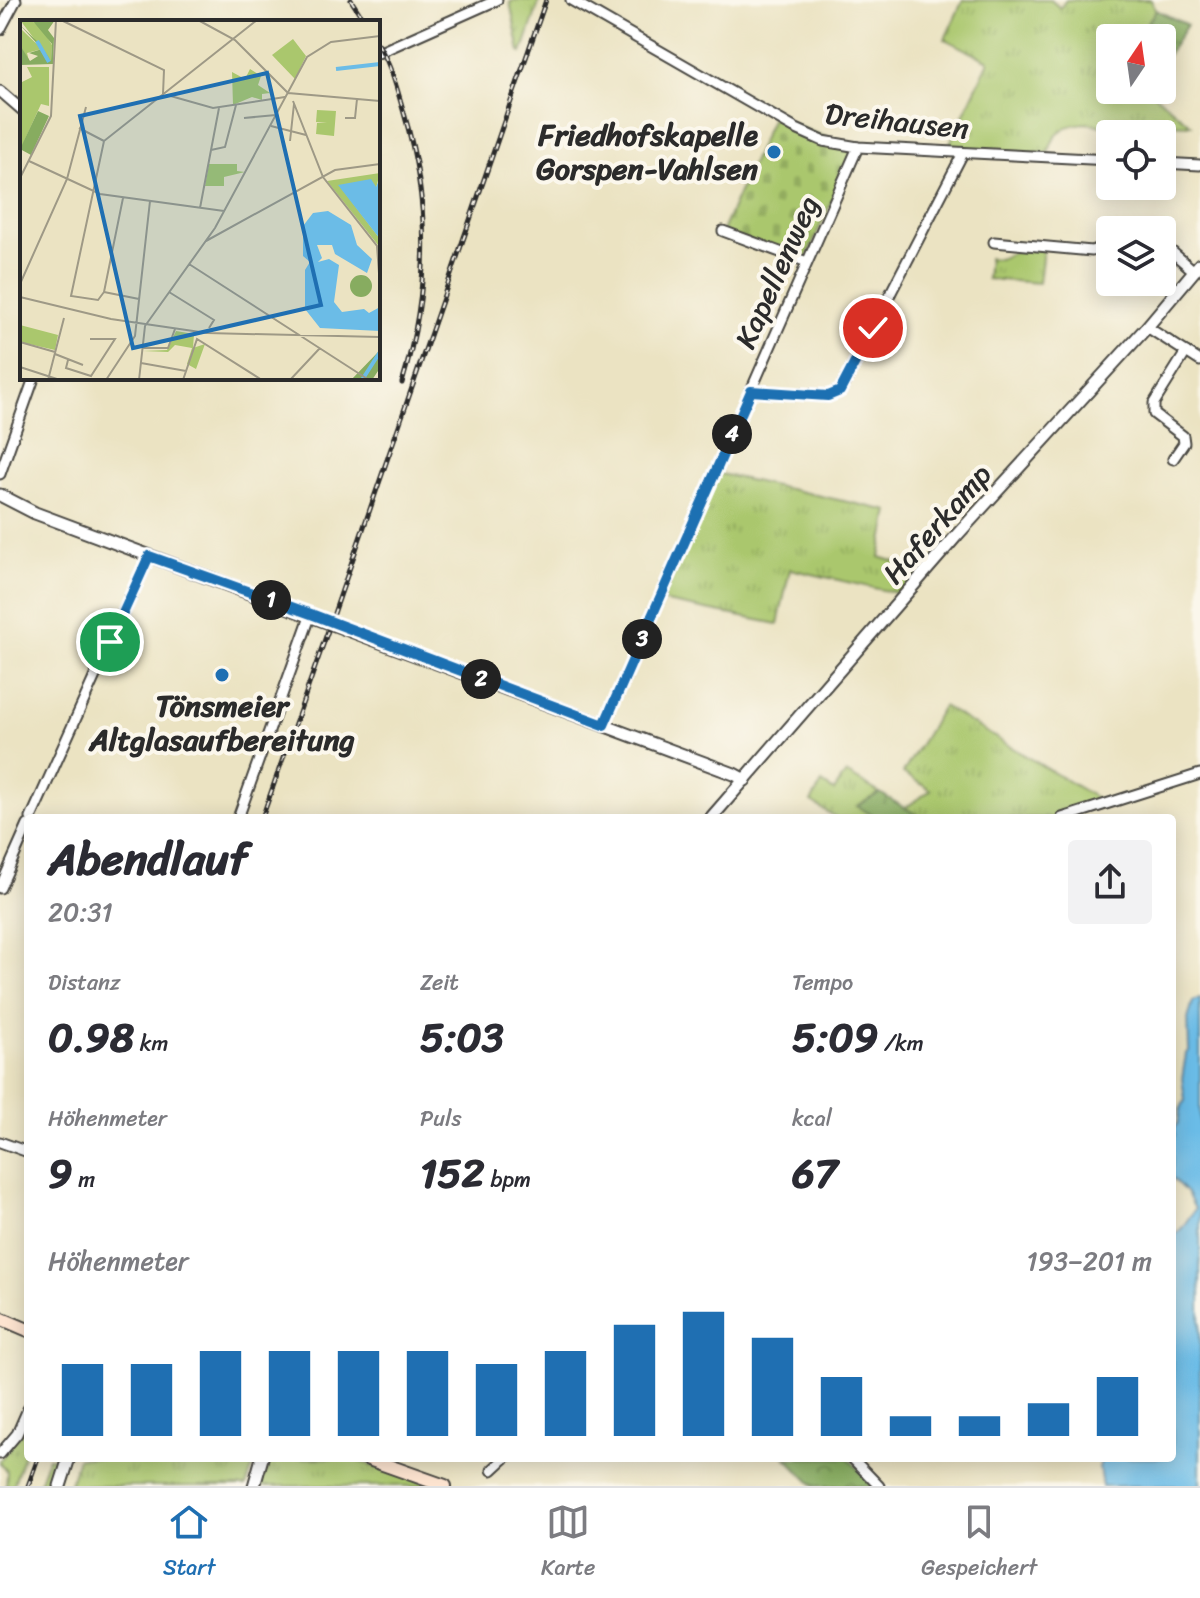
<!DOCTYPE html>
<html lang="de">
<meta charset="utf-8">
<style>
:root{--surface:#fff;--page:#f2f2f3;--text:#2b2b33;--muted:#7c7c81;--line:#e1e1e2;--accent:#1f6fb2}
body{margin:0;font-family:Sriracha,sans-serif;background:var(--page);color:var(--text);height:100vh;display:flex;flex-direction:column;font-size:30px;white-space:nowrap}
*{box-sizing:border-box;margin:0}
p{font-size:26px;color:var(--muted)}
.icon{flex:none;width:44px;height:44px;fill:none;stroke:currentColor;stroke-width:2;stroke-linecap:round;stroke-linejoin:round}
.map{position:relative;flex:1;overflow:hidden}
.details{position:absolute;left:24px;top:814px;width:1152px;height:648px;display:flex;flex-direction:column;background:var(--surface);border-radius:8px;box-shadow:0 4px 20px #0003}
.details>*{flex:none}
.needle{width:52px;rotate:13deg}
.controls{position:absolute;left:1096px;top:24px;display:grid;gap:16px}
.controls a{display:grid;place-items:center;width:80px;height:80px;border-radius:8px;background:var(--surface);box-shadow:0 4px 20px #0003;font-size:40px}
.pin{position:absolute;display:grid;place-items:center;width:68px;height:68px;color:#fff;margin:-34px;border:4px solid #fff;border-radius:50%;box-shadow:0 2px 8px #0007}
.km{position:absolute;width:40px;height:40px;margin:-20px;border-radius:50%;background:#222;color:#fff;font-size:22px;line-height:40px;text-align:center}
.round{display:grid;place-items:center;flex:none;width:84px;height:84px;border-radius:8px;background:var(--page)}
.headline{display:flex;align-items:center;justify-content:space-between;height:136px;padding:0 24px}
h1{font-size:44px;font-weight:700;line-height:60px}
.metrics{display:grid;grid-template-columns:repeat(3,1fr);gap:12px;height:136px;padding:8px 24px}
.metrics div{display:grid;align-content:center}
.metrics b{font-size:40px;font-weight:700}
.metrics small{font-size:22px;font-weight:400}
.metrics p{font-size:22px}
.chart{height:224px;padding:16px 24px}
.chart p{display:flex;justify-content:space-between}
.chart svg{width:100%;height:144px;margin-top:8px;stroke:var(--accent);stroke-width:6}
.dock{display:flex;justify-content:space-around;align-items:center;height:112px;border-top:2px solid var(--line);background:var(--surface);font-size:22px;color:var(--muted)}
.dock a{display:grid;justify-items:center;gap:4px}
.dock .selected{color:var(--accent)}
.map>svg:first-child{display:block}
</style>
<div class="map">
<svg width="1200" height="1486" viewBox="0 0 1200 1486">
<defs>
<pattern id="grass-tufts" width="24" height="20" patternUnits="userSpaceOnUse" patternTransform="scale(2)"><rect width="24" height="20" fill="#aac76d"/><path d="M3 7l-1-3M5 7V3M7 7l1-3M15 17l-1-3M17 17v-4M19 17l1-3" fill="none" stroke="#92ab5f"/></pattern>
<pattern id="forest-crowns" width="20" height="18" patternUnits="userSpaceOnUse" patternTransform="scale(2)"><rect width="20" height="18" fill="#87ac60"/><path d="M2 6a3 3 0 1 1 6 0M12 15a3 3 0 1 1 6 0" fill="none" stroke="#6f8c4f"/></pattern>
<pattern id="cemetery-stones" width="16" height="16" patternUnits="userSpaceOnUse" patternTransform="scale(2)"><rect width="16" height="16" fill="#aac76d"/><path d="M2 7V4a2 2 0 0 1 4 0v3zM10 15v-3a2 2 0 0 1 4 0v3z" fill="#92ab5f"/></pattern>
</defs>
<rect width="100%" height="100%" fill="#fbf7ec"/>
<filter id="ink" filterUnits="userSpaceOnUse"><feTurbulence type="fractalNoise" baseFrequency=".0125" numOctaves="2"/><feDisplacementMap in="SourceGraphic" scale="16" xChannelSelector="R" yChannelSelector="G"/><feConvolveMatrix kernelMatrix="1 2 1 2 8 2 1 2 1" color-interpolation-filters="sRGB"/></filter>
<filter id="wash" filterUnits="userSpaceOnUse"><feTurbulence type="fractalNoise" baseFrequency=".006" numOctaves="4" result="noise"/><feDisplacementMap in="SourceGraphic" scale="32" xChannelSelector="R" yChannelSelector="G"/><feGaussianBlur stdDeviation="1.8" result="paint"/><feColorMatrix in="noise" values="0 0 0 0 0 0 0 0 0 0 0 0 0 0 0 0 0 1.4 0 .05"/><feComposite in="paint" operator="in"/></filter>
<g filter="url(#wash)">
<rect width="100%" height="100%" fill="#ebe3c2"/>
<g fill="url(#grass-tufts)" stroke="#6a794c" stroke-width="2">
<polygon points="514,0 540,0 522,53 520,52 510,2"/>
<path d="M963 0H1051L1060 8 1066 0H1151L1156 10 1138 38H1110V90H1149L1191 125 1138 123 1136 134H1110V131C1096 120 1068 120 1056 136 1052 140 1050 149 1048 154L947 149 989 61 945 39Z"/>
<polygon points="1023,248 1043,250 1039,283 987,279 989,258 999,259"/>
<polygon points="716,473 889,511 880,557 926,571 904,595 790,569 778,624 661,601"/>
<polygon points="943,706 1104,803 1057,818 922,818 905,808 931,790 903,773"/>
<polygon points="846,773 880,793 858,806 877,818 837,818 811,802 822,783 834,791"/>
<polygon points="28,1423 28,1443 13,1486 6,1486 7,1471 0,1463 0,1460"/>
<polygon points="48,1458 65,1458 55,1486 38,1486"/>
<polygon points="78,1458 256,1458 246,1486 69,1486"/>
<polygon points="271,1458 349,1458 434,1486 260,1486"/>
</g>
<g fill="url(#forest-crowns)" stroke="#596c46" stroke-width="2">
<polygon points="1156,10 1187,25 1162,63 1162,38 1138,38"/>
<polygon points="880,793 922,818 877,818 857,806"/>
<polygon points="786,1458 848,1458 875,1486 814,1486"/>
</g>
<polygon fill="url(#cemetery-stones)" stroke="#6a794c" stroke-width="2" points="772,117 855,148 805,261 722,231"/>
<polygon fill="#6bbce7" stroke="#4b7489" stroke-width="2" points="1200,998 1200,1486 1102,1486 1099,1468 1102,1458 1172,1458 1172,1237 1181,1229 1195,1209 1187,1193 1172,1178 1172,1143 1175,1135 1174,1128 1178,1123 1180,1110 1185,1100 1182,1079 1186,1053 1189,1051 1188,1019 1193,1001"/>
</g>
<g filter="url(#ink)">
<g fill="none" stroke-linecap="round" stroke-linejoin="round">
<g stroke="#484742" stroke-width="13">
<g id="minor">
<polyline points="571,0 794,128 823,141 858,147 1110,160"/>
<polyline points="0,30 16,0"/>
<polyline points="378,53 497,0"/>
<polyline points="0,91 22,110"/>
<polyline points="1162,163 1200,165"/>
<polyline points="723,231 807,262"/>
<polyline points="994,242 1092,251 1110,244"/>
<polyline points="1162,249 1171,251 1194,271"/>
<polyline points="1147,327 1200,361"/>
<polyline points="751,391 828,396 840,391 963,153"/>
<polyline points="1173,459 1184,443 1183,436 1154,414 1154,403 1186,352"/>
<polyline points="0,474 34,378"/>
<polyline points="604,725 858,147"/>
<polyline points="31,818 149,556"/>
<polyline points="238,818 311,614"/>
<polyline points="1062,818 1200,774"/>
<polyline points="0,888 28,825"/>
<polyline points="0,1142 28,1152"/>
<polyline points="0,1454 17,1434 28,1409"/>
<polyline points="852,1458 879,1486"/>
<polyline points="492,1470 505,1458"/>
</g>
</g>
<g stroke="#484742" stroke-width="15">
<g id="tertiary">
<polyline points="0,495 35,513 734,774 745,780"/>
<polyline points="711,818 957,535 1147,327 1200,264"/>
<polyline points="60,1486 69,1458"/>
<polyline points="254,1486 262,1458"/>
</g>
</g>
<g stroke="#484742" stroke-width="16">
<g id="secondary">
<polyline points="0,1318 28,1330"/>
<polyline points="366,1458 445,1486"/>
</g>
</g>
<use href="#minor" stroke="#fff" stroke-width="9"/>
<use href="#tertiary" stroke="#fff" stroke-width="11"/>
<use href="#secondary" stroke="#fde4d0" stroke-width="12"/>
<g stroke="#2b2b2b" stroke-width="5">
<g id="rail">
<polyline points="351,0 365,22"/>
<path d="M378 44C391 65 397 89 404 113 431 206 430 290 402 383"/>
<polyline points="262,818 331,622 546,0"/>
<polyline points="28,1486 38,1458"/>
</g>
</g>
<use href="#rail" stroke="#fbf7ec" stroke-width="2" stroke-dasharray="6" stroke-linecap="butt"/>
</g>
</g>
<g fill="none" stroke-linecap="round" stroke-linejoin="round" filter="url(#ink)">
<g stroke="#fff" stroke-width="16">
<polyline id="route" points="110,642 149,556 311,614 604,725 751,391 828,396 840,391 873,328"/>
</g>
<use href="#route" stroke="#1f6fb2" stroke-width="10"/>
</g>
<g fill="#1f6fb2" stroke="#fbf7ec" stroke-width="3">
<circle cx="774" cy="152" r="8"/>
<circle cx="222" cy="675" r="8"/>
</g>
<g text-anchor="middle" stroke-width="8" stroke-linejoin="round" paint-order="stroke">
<g font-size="30" fill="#2b2b2b" stroke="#fbf7ec">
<text transform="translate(897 121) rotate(6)" y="10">Dreihausen</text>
<text transform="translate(777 272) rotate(-66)" y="10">Kapellenweg</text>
<text transform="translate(937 524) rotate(-49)" y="10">Haferkamp</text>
</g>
<g font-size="30" font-weight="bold" fill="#2b2b2b" stroke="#fbf7ec" text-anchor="end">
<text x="758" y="145">Friedhofskapelle<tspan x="758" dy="34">Gorspen-Vahlsen</tspan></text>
<text x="222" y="716" text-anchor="middle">Tönsmeier<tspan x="222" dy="34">Altglasaufbereitung</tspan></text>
</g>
</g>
<g transform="translate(20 20)">
<rect width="360" height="360" fill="#ebe3c2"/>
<path d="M0 0H11L22 9 32 25 31 41ZM0 8 22 29 7 33 9 41 0 25ZM273 19 286 36 275 59 252 35ZM7 47H29V86L21 84 1 128 0 63 12 57ZM230 49 241 56 238 65 250 73 242 74V80L232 77 213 85 212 52 225 59ZM189 144H217V151L225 152 204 157V166H185ZM360 153 356 168 319 165 360 219V266L358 225 307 161ZM0 305 38 315 35 330 0 322ZM156 311 174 314 173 328 185 324 176 349 167 344 172 328 155 325 148 332 123 331 147 330Z" fill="#aac76d"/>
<path d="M12 0H35L28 10 34 18 33 44 0 45V25L10 41 18 36 9 33 22 29 0 5 20 24 31 41 32 24ZM18 91 29 96 11 135 0 129ZM330 266a11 11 0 1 1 22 0a11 11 0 1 1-22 0ZM360 330V348L352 360H331Z" fill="#87ac60"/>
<path d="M297 90 316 91 314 116 296 114 297 103H307L296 102Z" fill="#aac76d"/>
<path d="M360 158V219L318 165 351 159 356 167ZM308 191 331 205 337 225 352 239 347 253 315 234 312 225H297L302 238 298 242 309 239 319 245 314 282 322 292 344 289 349 293 360 287V311L300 308 285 289V250L290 242 283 236V206L293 193Z" fill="#6bbce7"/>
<path fill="none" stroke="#6bbce7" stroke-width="4" d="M17 21 29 42M316 49 360 44M342 360 360 332"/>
<path fill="none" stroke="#9e9986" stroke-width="2" d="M41 0 144 50 143 74M178 0 215 20 268 73M268 73 360 81M147 75 193 88 265 77M273 81 303 157 357 226 360 267M224 98 256 95M325 98H335L337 79M251 106 286 115M59 108 84 121M270 121 274 84M191 130 205 127 216 85M9 141 80 174 204 191M0 158 31 96 36 0M180 188 199 88M186 221 315 150 360 144M169 244 349 360M0 264 47 159 66 87M84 272 78 280 51 276 84 121 237 0M84 272 103 178M84 272 119 279M149 272 194 300 189 308M0 277 91 299 187 313 360 317M0 322 35 332M122 328H148L155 309M35 334 63 345M48 340 46 348 71 356 95 319H70M121 343 166 351M0 347 40 360M28 360 44 298M86 360 115 316 130 181M119 360 125 306 195 208 287 37 311 22 360 16M163 360 177 319 242 360M270 360 300 328"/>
<path fill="#1f6fb2" fill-opacity="0.15" stroke="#1f6fb2" stroke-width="4" d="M247 53 301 285 113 328 60 96Z"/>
<rect width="360" height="360" fill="none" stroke="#2b2b2b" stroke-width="4"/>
</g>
</svg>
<div class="controls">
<a><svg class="needle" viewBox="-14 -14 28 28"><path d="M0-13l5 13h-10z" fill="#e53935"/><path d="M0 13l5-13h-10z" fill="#7c7c81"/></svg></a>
<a><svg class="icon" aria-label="locate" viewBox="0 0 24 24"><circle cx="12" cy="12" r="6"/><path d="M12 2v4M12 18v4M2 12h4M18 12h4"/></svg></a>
<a><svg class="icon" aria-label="layers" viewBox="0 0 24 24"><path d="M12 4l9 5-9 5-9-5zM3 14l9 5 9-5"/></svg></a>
</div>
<div class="pin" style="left:110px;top:642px;background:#1e9e55"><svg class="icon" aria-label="arrive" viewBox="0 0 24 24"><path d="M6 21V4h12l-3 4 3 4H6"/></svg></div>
<div class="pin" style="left:873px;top:328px;background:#d93025"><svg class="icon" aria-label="check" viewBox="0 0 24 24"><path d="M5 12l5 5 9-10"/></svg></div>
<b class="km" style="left:271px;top:600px">1</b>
<b class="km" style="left:481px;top:679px">2</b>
<b class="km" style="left:642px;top:639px">3</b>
<b class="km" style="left:732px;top:434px">4</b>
<section class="details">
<div class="headline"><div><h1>Abendlauf</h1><p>20:31</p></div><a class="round"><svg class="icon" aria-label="share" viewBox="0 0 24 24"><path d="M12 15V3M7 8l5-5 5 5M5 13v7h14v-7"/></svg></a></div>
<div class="metrics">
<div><p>Distanz</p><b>0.98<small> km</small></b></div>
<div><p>Zeit</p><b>5:03</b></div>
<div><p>Tempo</p><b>5:09<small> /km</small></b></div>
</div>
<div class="metrics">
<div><p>Höhenmeter</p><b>9<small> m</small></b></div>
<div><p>Puls</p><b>152<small> bpm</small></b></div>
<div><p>kcal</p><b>67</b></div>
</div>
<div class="chart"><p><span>Höhenmeter</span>193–201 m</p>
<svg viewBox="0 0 160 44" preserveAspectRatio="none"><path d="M5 44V22M15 44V22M25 44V18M35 44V18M45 44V18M55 44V18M65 44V22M75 44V18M85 44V10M95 44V6M105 44V14M115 44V26M125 44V38M135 44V38M145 44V34M155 44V26"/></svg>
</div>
</section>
</div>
<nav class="dock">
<a class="selected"><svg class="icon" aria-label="home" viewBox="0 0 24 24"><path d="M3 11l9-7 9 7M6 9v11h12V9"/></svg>Start</a>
<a><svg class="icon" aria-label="map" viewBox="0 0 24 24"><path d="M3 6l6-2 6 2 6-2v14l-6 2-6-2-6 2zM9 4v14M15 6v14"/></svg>Karte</a>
<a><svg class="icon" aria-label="saved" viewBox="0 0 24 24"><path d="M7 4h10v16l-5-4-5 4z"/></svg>Gespeichert</a>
</nav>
